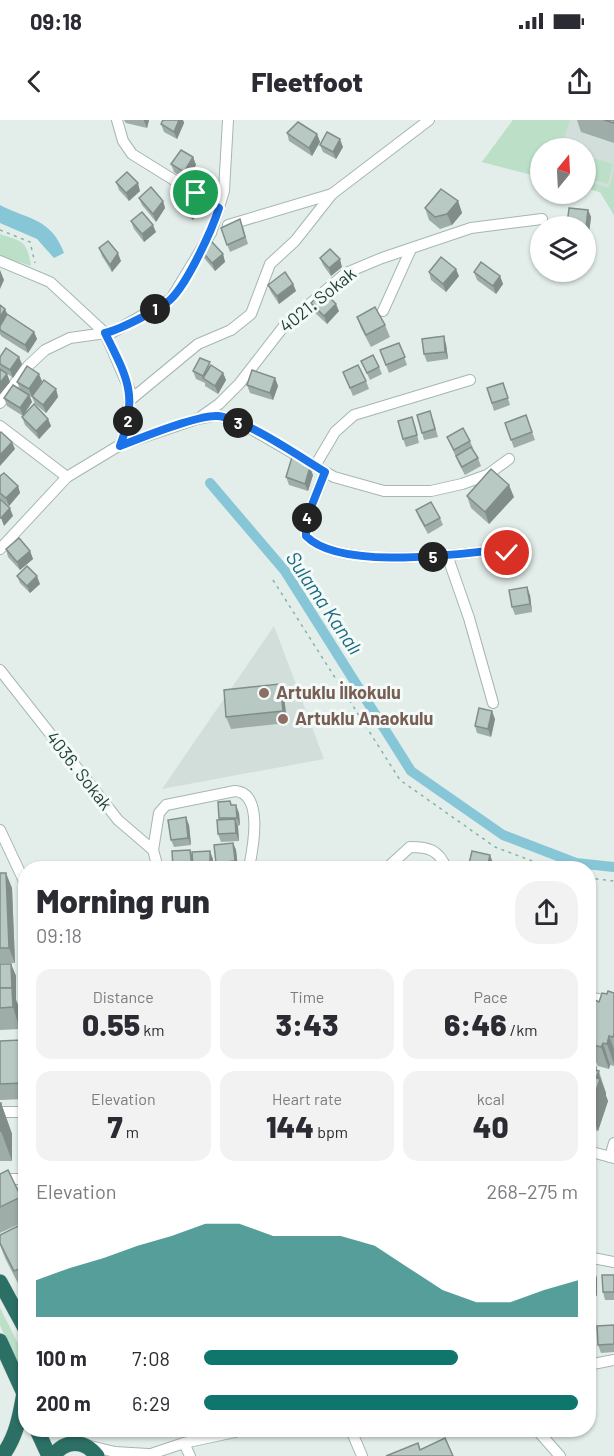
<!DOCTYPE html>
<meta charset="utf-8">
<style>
:root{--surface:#fff;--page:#f2f2f3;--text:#2b2b33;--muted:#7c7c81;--accent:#0f766e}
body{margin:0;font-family:Barlow,sans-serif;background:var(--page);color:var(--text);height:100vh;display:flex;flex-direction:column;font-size:22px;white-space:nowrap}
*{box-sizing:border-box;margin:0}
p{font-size:20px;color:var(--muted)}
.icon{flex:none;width:33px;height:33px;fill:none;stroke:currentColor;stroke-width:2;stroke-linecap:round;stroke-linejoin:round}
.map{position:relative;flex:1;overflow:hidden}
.details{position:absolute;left:18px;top:741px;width:578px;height:576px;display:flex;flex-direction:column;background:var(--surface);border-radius:24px;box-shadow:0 2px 4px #0004}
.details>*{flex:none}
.needle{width:39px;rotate:18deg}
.fabs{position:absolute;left:530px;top:18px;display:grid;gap:12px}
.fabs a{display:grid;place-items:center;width:66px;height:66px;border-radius:50%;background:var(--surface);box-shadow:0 2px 4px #0004;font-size:30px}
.pin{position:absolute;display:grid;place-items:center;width:51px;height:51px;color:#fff;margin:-26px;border:3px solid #fff;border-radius:50%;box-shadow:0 2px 6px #0007}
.km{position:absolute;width:30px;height:30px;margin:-15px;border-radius:50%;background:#222;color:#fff;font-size:16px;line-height:30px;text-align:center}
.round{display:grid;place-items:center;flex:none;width:63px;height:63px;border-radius:24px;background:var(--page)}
.head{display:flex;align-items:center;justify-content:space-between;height:102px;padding:0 18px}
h1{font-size:33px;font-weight:800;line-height:45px}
.stats{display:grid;grid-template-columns:repeat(3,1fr);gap:9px;height:102px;padding:6px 18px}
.stats div{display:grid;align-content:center;border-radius:15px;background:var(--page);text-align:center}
.stats b{font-size:30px;font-weight:800}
.stats small{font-size:16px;font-weight:400}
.stats p{font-size:16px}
.chart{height:168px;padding:12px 18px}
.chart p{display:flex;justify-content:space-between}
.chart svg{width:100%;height:108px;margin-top:6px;fill:var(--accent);opacity:.7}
ul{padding:0 18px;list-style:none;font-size:20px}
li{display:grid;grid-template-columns:96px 72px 1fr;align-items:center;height:45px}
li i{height:15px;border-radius:8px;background:var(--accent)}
.status{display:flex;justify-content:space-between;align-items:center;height:42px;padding:0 30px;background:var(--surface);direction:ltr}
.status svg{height:16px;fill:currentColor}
header{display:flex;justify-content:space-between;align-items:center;height:78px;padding:0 18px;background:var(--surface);font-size:27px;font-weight:800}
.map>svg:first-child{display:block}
</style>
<div class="status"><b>09:18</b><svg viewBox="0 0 49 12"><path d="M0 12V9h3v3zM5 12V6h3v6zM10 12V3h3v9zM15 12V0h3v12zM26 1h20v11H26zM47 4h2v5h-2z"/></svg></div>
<header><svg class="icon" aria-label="back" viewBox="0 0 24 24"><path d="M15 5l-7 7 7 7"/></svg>Fleetfoot<svg class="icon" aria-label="share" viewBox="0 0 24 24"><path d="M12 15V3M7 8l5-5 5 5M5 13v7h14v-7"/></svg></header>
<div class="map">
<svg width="614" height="1336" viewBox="0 0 614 1336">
<rect width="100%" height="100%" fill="#e3eeea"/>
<g fill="#d1ded9">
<polygon points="513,0 614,0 614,95 600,72 585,68 585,28 540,28 540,57 482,42"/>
<polygon points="274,506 324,639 162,669"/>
</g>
<g fill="#bbe0c7">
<polygon points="513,0 570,0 561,28 540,28 540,57 482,42"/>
<polygon points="585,36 613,44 608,64 585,57"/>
<polygon points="614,50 614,95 600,72 585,68 585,61 609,68"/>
<path d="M0 114C23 122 27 120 31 146L0 136Z"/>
<polygon points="0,1188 25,1237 25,1265 0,1205"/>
</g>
<path fill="#87c6d6" d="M0 85C29 100 51 98 64 133L54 138 37 119 0 103Z"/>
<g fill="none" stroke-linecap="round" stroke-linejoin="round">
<polyline stroke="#87c6d6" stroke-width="10" points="210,363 285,451 411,651 503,715 576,743 614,747"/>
<g stroke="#a5b7b2" stroke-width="12">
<g id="minor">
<polyline points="117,0 123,21 132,34 219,88"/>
<polyline points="228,105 332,74 429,0"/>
<polyline points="0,141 50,162 105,213 130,271 127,306 120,325"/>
<polyline points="383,191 411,129"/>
<polyline points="129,281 198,224 231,210 251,194 270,144 295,121 332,74"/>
<polyline points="0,283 28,246 45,230 70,218 113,212 171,179 211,113 224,71 228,0"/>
<polyline points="202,296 219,284 239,264 284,206 346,153 382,138 471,108 542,99"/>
<polyline points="0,306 67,357"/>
<polyline points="315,346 335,312 354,295 470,260"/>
<path d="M325 352 306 400V416C339 450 452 435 497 430L507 433 514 447"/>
<polyline points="0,429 67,357 120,325 197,299 217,295 241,303 334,357 384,371 431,371 462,364 487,355 509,339"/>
<polyline points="447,435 469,498 493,583"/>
<polyline points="0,550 118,700 153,730 158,748"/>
<polyline points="0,710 24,761 26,825"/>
<path d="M153 730 159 693 166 685 235 671C264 673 253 728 249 748"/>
<path d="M387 748 410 727C429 727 439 730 446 748"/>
<polyline points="588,877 614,882"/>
<polyline points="0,992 26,992"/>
<polyline points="588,1031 614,1038"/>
<polyline points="610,1037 614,1023"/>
<polyline points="0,1059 26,1059"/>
<polyline points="588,1137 614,1142"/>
<polyline points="588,1245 614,1240"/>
<polyline points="351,1310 362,1336"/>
<polyline points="537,1310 560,1336"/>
<polyline points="184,1323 190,1336"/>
<polyline points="86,1325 115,1332 148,1334"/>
<polyline points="145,1336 184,1323 244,1310"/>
</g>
</g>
<g stroke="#c1cac8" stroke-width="16">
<g id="highway">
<polyline points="0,1162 26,1210"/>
<polyline points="0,1221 26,1278"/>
<polyline points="37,1310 49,1336"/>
<path d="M2 1336C16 1318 20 1296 24 1273"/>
<path d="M53 1336C66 1319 85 1320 97 1336"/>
</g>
</g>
<g stroke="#81b4a7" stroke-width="1.5" stroke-dasharray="3 4.5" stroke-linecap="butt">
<polyline points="0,110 30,122 35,143"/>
<polyline points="273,460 400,660 495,727 551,748"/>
<polyline points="588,758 614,761"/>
</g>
<use href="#minor" stroke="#fff" stroke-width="10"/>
<use href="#highway" stroke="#2b6f65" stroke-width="15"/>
</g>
<g fill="#9eada8">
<polygon points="124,0 149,0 147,8 126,3"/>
<polygon points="163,0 183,0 184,3 177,19 164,12 161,4"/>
<polygon points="577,0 614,0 614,23 581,12"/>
<polygon points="287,13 317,14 320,22 312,36 289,21"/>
<polygon points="320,25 343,27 336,39 323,32"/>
<polygon points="193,37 196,45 186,60 174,52 171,44"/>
<polygon points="116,62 140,71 129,81 119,70"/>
<polygon points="139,78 163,81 165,88 156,102 142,85"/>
<polygon points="199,78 202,86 193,100 178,90 175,83"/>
<polygon points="458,81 462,93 452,105 440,109 429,100 425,88"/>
<polygon points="588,90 591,97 589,114 585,114 585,106 568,106 567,105"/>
<polygon points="131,101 156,112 144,122 134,109"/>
<polygon points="243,107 248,124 230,132 221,108"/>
<polygon points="99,128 121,141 112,152 102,136"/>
<polygon points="201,130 223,134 225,142 215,151 204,138"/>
<polygon points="320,138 342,147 331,156 323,145"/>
<polygon points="429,152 459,156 446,172 431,160"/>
<polygon points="474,152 500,156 503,164 496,174 477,160"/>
<polygon points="293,164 296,171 279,184 271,172 268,165"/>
<polygon points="311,183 339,191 327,204 313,191"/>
<polygon points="0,185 5,189 7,194 34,212 37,219 28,233 1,216 0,214"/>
<polygon points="357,197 385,205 390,217 371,227 361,208"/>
<polygon points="399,223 407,245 389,253 380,230"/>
<polygon points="446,224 448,239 427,242 424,234"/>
<polygon points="0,237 22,244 13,258 5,252 7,254 10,262 0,274"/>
<polygon points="361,241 379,247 382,254 370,260"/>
<polygon points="211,245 223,253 226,260 218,274 205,266 205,263 196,259 193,251"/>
<polygon points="343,252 366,261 369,269 353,276"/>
<polygon points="275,258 278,266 273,280 250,273 247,265"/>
<polygon points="42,261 34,274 56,269 58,277 46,293 35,284 32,277 30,276 32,282 24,294 48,299 51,306 39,319 25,305 22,297 23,296 7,286 4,278 20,269 17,262"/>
<polygon points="503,263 510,285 494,291 487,268"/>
<polygon points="526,295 535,320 514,328 505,303"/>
<polygon points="433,299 438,317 424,320 422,313"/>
<polygon points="415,305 419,323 406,327 403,319"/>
<polygon points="447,317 470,321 473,328 472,329 478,338 481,346 465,355 459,344"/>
<polygon points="313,355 308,371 289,365 286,357"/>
<polygon points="0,356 18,366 20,373 9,386 0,378"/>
<polygon points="467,376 514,377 489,404 471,388"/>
<polygon points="416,390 440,398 443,405 428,414 419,398"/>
<polygon points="6,429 30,431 33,439 20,450 8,437"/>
<polygon points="17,456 40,464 30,473 20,463"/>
<polygon points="530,475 532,492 515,495 512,487"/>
<polygon points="280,564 284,576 287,603 231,609 226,597"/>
<polygon points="495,599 491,617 477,613 475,606"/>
<polygon points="232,685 239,693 240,705 238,706 239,721 221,722 218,714 219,698"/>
<polygon points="189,705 191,725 174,727 171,720"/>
<polygon points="233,723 236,730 238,748 213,748 218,748 216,743"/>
<polygon points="0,753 12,768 15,843 0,843"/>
<polygon points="0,844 11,844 16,856 16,880 20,890 20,909 0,910"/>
<polygon points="614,873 614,946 610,945 609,949 598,946 595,940 588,920 589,913 588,904 599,882 607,874"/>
<polygon points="0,921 26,932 26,979 0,980"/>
<polygon points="588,944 599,951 606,973 606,976 608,981 598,1011 595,1010 592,1018 588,1017"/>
<polygon points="0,983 1,983 12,1014 12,1041 0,1041"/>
<polygon points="0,1054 21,1077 26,1089 26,1101 0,1113"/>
<polygon points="26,1102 26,1179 5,1138 0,1125 0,1115"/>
<polygon points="588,1149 594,1150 597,1158 597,1176 588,1176"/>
<polygon points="614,1155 614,1180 605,1180 603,1172"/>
<polygon points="614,1205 614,1232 601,1233 598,1225"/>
</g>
<g fill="#818d88">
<polygon points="144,0 149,0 147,8 144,1"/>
<polygon points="179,0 183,0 184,3 177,19 174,12"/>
<polygon points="317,14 320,22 312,36 309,28"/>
<polygon points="340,19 343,27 336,39 333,32"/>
<polygon points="193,37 196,45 186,60 184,52"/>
<polygon points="138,63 140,71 129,81 126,73"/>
<polygon points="199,78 202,86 193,100 190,92"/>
<polygon points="163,81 165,88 156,102 153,94"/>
<polygon points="458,81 462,93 452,105 447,94"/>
<polygon points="588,90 591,97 589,114 586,107"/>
<polygon points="153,105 156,112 144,122 142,114"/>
<polygon points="118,133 121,141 112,152 110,145"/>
<polygon points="223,134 225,142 215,151 212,143"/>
<polygon points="340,139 342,147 331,156 329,148"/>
<polygon points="456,149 459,156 446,172 443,164"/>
<polygon points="0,150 4,160 0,169"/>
<polygon points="500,156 503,164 496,174 493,166"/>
<polygon points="293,164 296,171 279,184 277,176"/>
<polygon points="336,184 339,191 327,204 324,196"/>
<polygon points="5,189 10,200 0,210 0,197"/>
<polygon points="34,212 37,219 28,233 25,225"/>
<polygon points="444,216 446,224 448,239 445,232"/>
<polygon points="19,237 22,244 13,258 10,250"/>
<polygon points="223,253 226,260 218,274 215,266"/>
<polygon points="7,254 10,262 0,274 0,263"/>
<polygon points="39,254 42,261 32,277 29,269"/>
<polygon points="275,258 278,266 273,280 270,273"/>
<polygon points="56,269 58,277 46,293 43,285"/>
<polygon points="29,275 32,282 23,296 20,288"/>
<polygon points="48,299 51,306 39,319 36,311"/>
<polygon points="12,322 15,329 0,346 0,335"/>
<polygon points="310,347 313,355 308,371 305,364"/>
<polygon points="509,365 514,377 489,404 485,392"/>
<polygon points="18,366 20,373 9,386 6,378"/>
<polygon points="10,388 13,396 4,406 1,398"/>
<polygon points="30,431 33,439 20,450 17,442"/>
<polygon points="37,456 40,464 30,473 27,466"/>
<polygon points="527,467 530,475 532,492 530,484"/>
<polygon points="280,564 284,576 287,603 283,591"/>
<polygon points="492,591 495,599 491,617 488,609"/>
<polygon points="236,685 239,693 240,705 237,698"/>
<polygon points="186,697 189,705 191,725 188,718"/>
<polygon points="235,699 238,707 239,721 236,713"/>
<polygon points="233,723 236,730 238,748 235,741"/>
<polygon points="190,730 193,738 194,748 192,748"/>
<polygon points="210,731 213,739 213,748 206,748"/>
<polygon points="490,735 493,743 492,748 487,748"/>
<polygon points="6,753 12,768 15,843 9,828"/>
<polygon points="11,844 16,856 16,880 20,890 20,909 13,887"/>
<polygon points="609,916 614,929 614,944 607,924"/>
<polygon points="21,920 26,932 26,969 23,963"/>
<polygon points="603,923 610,945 609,949 601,927"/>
<polygon points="596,947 606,973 606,976 608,981 598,1011 590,989 596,958 595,950"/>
<polygon points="1,983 12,1014 12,1041 1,1011"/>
<polygon points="588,991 595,1010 592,1018 588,1007"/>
<polygon points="594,1150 597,1158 597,1176 594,1169"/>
</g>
<g fill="#b8c9c3" stroke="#818d88" stroke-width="1.5">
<polygon points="163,0 179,0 174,12 161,4"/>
<polygon points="604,0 614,0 614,3"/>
<polygon points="298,2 317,14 309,28 287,13"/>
<polygon points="327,12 340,19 333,32 320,25"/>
<polygon points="181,30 193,37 184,52 171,44"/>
<polygon points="127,52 138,63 126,73 116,62"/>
<polygon points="151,67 163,81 153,94 139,78"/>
<polygon points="184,69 199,78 190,92 175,83"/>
<polygon points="441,69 458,81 447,94 435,97 425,88"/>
<polygon points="569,88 588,90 586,107 567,105"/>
<polygon points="142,92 153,105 142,114 131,101"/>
<polygon points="240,99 245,117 227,125 221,108"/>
<polygon points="108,121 118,133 110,145 99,128"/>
<polygon points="212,122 223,134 212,143 201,130"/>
<polygon points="330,129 340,139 329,148 320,138"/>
<polygon points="441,137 456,149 443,164 429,152"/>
<polygon points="481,142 500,156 493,166 474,152"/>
<polygon points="285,152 293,164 277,176 268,165"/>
<polygon points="323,171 336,184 324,196 311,183"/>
<polygon points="0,185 5,189 0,197"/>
<polygon points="375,187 385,205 366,215 357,197"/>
<polygon points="7,194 34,212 25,225 0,210 0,206"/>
<polygon points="444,216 445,232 424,234 422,219"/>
<polygon points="399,223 405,237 386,245 380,230"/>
<polygon points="6,228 19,237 10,250 0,244 0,237"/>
<polygon points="373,235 379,247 367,253 361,241"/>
<polygon points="200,238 210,242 203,256 193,251"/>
<polygon points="211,245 223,253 215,266 203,258"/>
<polygon points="358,245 366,261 350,268 343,252"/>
<polygon points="27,246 39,254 29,269 17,262"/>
<polygon points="0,249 7,254 0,263"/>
<polygon points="252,250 275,258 270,273 247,265"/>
<polygon points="44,260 56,269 43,285 32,276"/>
<polygon points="503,263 508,278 492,283 487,268"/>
<polygon points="13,265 29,275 20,288 4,278"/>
<polygon points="34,284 48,299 36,311 22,297"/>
<polygon points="430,291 435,309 422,313 417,295"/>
<polygon points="526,295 532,312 511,320 505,303"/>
<polygon points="412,297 417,315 403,319 398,301"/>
<polygon points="463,308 470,321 454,330 447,317"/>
<polygon points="1,312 12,322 0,335 0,313"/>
<polygon points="471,327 478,338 462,347 456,336"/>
<polygon points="292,337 310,347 305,364 286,357"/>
<polygon points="491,349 509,365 485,392 467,376"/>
<polygon points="4,353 18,366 6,378 0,373 0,356"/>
<polygon points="0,379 10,388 1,398 0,398"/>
<polygon points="431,382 440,398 425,406 416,390"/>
<polygon points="19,418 30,431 17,442 6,429"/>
<polygon points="27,446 37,456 27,466 17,456"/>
<polygon points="527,467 530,484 512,487 509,470"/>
<polygon points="280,564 283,591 226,597 224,570"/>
<polygon points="479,588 492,591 488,609 475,606"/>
<polygon points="230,681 231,685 236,685 237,698 219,698 218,682"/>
<polygon points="186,697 188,718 171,720 168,700"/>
<polygon points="235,699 236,713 218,714 217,700"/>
<polygon points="233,723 235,741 216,743 214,725"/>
<polygon points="190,730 192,748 173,748 172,731"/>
<polygon points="210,731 210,741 206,748 193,748 192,732"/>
<polygon points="472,731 490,735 487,748 468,748"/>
<polygon points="0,753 6,753 9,828 0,828"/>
<polygon points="0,844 11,844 12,871 12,868 0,868"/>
<polygon points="0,868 12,868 13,887 0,888"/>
<polygon points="608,871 614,873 614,914 613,917 609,916 607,924 603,923 601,927 590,924 591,920 588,919 590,909 588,908 588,904 595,880 599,882 602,873 607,874"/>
<polygon points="21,920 23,963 0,964 0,921"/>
<polygon points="588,944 596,947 595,950 599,951 596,958 600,959 590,989 588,988"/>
<rect x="0" y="983" width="1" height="28"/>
<polygon points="8,1050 21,1077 0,1087 0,1054"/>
<polygon points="26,1102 26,1146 14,1151 0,1123 0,1115"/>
<polygon points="588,1149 594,1150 594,1169 588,1168"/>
<polygon points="602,1155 614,1155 614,1172 603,1172"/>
<polygon points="26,1162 26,1176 19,1165"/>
<polygon points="614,1205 614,1224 598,1225 597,1206"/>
<polygon points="445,1318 453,1336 386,1336 418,1323 420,1330"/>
</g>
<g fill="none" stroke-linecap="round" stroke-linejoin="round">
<g stroke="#fff" stroke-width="12">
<path id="route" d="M196 73 219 88C212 110 188 162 171 179 161 189 119 210 105 213 127 257 139 276 120 326 140 318 199 294 218 296 245 299 300 337 325 352L306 400V416C339 450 452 435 497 430L507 433"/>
</g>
<use href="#route" stroke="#1a73e8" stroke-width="8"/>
</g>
<g fill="#8d6e63" stroke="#f4faf7" stroke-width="2">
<circle cx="264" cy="573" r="6"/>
<circle cx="283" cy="599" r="6"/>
</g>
<g text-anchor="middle" stroke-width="6" stroke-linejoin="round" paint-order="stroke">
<g font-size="18" fill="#21413a" stroke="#f4faf7">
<text transform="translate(318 180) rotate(-39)" y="6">4021. Sokak</text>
<text transform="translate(79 651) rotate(52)" y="6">4036. Sokak</text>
</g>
<g font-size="18" font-weight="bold" fill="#785e54" stroke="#f4faf7" text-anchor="start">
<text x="276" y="579">Artuklu İlkokulu</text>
<text x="295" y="605">Artuklu Anaokulu</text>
</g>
<g font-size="20" font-style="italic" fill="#166981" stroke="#f4faf7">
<text transform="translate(324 483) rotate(56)" y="7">Sulama Kanalı</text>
</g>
</g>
</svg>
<div class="fabs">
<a><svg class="needle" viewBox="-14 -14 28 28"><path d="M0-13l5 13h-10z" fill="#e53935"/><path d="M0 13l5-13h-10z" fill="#7c7c81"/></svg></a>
<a><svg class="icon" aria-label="layers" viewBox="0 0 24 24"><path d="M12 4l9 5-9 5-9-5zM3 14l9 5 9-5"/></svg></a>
</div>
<div class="pin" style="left:196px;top:73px;background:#1e9e55"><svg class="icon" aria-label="arrive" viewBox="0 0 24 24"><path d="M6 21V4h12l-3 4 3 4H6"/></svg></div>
<div class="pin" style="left:507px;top:433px;background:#d93025"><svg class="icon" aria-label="check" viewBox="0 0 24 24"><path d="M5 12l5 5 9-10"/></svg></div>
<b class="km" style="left:155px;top:189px">1</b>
<b class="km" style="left:128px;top:301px">2</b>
<b class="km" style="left:238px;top:303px">3</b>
<b class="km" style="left:307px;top:398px">4</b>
<b class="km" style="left:433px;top:437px">5</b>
<section class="details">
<div class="head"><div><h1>Morning run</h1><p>09:18</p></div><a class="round"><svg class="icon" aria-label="share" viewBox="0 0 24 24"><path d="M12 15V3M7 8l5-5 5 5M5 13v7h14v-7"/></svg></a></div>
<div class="stats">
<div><p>Distance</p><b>0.55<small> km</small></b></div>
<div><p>Time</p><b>3:43</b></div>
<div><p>Pace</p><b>6:46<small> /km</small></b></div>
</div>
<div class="stats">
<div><p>Elevation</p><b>7<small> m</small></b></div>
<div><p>Heart rate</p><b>144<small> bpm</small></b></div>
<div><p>kcal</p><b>40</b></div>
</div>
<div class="chart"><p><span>Elevation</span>268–275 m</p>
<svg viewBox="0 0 160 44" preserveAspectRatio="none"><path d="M0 44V29L10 24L20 20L30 15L40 11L50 6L60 6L70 11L80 11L90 11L100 15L110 24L120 33L130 38L140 38L150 33L160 29V44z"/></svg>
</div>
<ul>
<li><b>100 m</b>7:08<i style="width:68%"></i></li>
<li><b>200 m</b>6:29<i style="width:100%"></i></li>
</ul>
</section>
</div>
